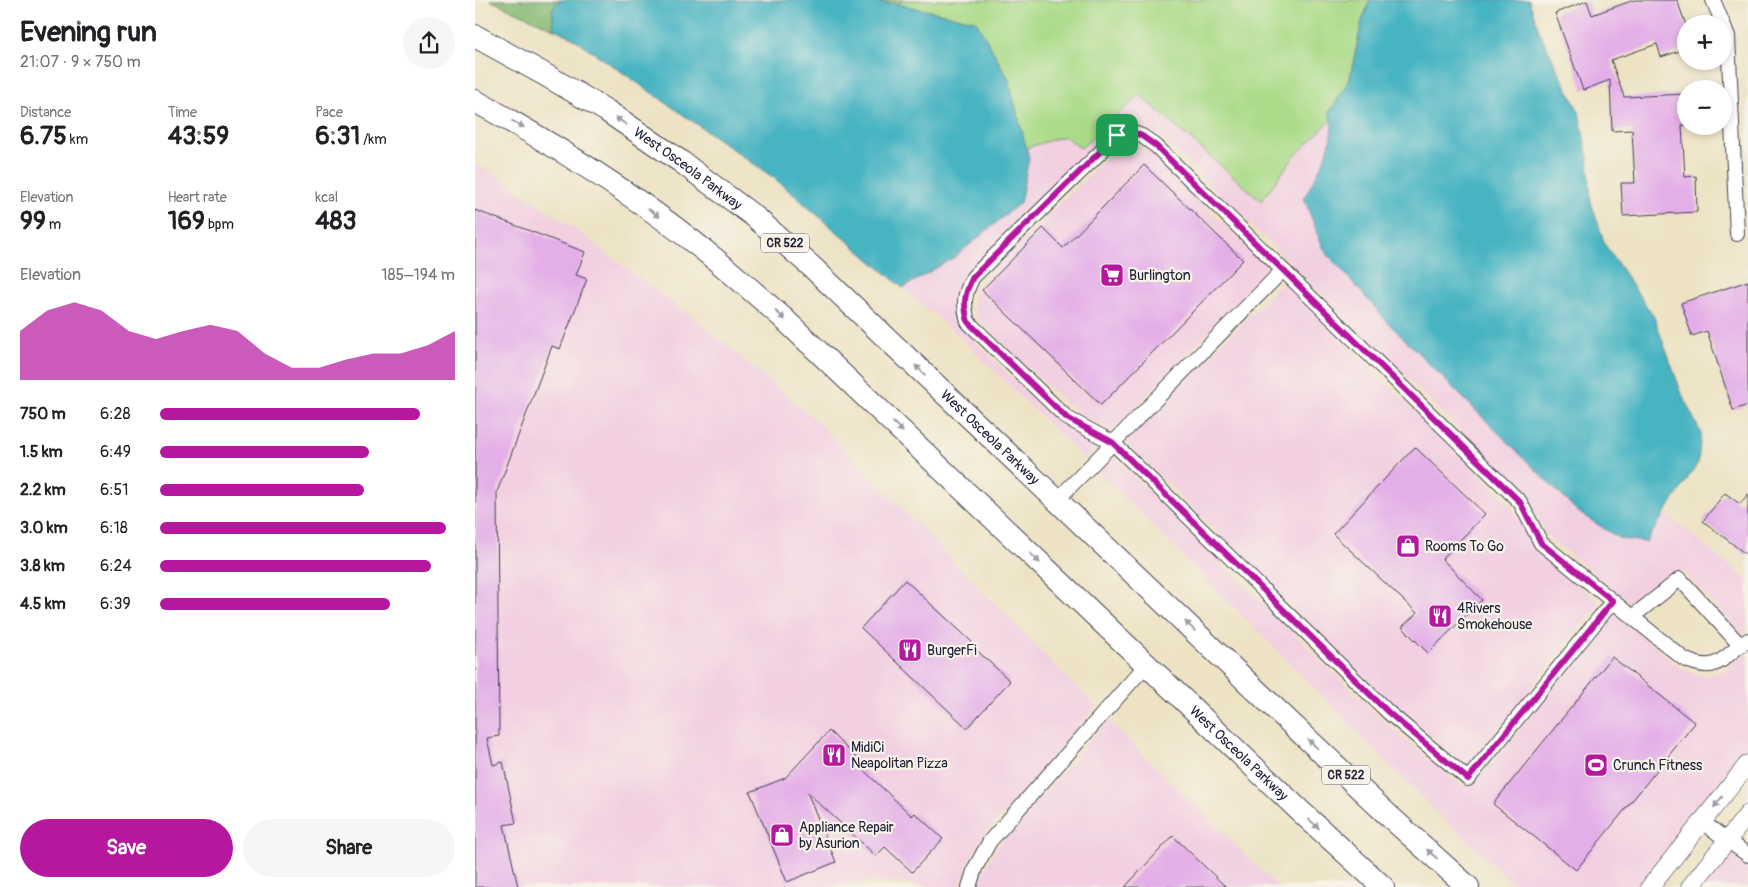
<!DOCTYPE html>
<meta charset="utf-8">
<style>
:root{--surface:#fff;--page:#f6f6f6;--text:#202124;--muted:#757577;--accent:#b5179e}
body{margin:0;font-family:Pangolin,sans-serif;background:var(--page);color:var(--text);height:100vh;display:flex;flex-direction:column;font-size:19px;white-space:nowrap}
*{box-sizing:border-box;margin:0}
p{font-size:16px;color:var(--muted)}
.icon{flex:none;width:28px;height:28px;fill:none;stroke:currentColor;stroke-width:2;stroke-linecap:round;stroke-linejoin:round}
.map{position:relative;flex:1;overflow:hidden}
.sheet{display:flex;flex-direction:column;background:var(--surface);width:475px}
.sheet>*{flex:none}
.buttons{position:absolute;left:1202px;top:15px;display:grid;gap:10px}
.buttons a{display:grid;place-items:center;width:55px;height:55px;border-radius:50%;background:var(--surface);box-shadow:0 2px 8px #0003;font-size:25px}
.pin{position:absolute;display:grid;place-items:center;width:42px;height:42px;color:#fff;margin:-21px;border-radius:10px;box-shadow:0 2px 8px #0006}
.round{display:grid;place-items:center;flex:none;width:52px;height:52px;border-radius:26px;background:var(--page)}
.overview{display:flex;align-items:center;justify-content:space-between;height:85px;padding:0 20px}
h1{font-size:28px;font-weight:800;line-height:38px}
.metrics{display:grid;grid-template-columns:repeat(3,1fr);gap:8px;height:85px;padding:5px 20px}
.metrics div{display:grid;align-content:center}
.metrics b{font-size:25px;font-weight:800}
.metrics small{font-size:14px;font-weight:400}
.metrics p{font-size:14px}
.chart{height:140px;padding:10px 20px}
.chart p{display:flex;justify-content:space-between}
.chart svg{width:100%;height:90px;margin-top:5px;fill:var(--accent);opacity:.7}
.cta{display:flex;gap:10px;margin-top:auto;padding:10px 20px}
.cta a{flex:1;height:58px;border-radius:30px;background:var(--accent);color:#fff;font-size:20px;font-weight:800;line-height:58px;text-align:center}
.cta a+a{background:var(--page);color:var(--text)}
ul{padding:0 20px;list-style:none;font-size:16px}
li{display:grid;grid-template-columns:80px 60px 1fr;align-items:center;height:38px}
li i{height:12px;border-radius:6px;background:var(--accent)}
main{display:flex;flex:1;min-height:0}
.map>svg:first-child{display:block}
</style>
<main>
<section class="sheet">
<div class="overview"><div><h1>Evening run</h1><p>21:07 · 9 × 750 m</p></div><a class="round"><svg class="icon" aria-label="share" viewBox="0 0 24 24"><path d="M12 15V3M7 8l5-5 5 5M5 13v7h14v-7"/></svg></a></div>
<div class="metrics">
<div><p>Distance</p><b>6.75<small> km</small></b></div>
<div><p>Time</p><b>43:59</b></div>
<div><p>Pace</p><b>6:31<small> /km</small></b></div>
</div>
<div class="metrics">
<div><p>Elevation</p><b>99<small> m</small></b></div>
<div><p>Heart rate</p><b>169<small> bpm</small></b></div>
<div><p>kcal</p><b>483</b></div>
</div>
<div class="chart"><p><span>Elevation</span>185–194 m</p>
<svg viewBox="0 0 160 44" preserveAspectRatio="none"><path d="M0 44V20L10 10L20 6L30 10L40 20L50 24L60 20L70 17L80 20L90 31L100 38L110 38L120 34L130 31L140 31L150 27L160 20V44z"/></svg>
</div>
<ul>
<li><b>750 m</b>6:28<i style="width:88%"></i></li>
<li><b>1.5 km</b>6:49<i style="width:71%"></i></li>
<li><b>2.2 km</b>6:51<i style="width:69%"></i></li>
<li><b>3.0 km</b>6:18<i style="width:97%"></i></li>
<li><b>3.8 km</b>6:24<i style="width:92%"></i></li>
<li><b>4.5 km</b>6:39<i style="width:78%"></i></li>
</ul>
<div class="cta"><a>Save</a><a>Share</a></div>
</section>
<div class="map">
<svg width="1273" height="887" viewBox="0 0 1273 887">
<rect width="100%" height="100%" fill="#f7f3e8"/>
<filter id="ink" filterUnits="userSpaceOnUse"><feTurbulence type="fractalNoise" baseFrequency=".02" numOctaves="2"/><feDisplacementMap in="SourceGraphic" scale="10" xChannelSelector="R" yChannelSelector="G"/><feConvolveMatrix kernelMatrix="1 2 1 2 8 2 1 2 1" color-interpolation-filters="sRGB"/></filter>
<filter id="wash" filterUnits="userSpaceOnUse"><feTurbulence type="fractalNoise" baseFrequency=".0096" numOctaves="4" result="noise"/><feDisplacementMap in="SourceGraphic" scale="20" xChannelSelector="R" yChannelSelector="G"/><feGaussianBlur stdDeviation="1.12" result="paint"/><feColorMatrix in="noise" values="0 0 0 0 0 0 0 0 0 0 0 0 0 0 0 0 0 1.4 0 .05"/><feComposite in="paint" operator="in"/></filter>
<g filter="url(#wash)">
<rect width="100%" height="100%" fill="#ede3c4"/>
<g fill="#f2cfe1">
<polygon points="665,95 786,200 818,158 857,119 854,151 829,198 849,250 917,327 1102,511 1171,542 1190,513 1273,581 1273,630 1266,634 1210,572 1200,571 1158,605 1072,536 1051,494 687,138 671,128 656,122 651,122 637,128 492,270 483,290 481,310 487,329 586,425 622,445 609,459 484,336 428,288 481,256 554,158 551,148 589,136 606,148"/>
<polygon points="653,141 676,153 795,270 636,431 597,409 500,316 498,306 499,294 505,283 647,143"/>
<polygon points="0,165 14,171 104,232 237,333 336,416 621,707 509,835 493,863 485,887 468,887 425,882 395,881 349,887 0,887"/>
<polygon points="808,282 1038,508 1061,551 1125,603 992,767 919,706 650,442"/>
<polygon points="637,455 908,721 988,787 999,785 1139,614 1151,624 1155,630 1157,628 1204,666 1221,674 1237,675 1249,671 1273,651 1273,750 1164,887 1042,887 960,811 803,651 622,471"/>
<polygon points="633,720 803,887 503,887 508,872 522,847"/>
<polygon points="1254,853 1273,866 1273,887 1226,887"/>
</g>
<polygon fill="#abdb89" stroke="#667e62" points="428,0 895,0 887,21 875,78 856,110 854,111 857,119 818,158 786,201 665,95 606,148 589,136 551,148 533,78 501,21 423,4"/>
<g fill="#88bb75" stroke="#556e58">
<polygon points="15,0 85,0 77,9 79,29"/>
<polygon points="368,0 428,0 423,4"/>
</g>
<g fill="#47b4c2" stroke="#346b7e">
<polygon points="85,0 368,0 423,4 501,21 533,78 554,158 545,203 481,256 428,288 299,178 95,36 79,29 77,9"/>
<path d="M895 0H1054L1064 31 1104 112 1113 159 1116 202 1130 245 1179 317 1208 397 1226 433 1223 463 1171 542 1145 539 1102 511 917 327 849 250 829 198C843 171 864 142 854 111L857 110 875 78 887 21Z"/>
</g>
<g id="blocks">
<g fill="#e4afe8">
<polygon points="1159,0 1202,0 1211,25 1211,49 1186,57 1182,44 1136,60 1149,97 1211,94 1211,125 1207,125 1210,177 1221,176 1222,212 1148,216 1146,183 1160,183 1157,130 1137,131 1135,80 1108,90 1080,13 1112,1 1117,15"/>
<polygon points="669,165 768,260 626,405 507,290 568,228 588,248"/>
<polygon points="0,210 110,252 101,275 112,279 85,349 77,346 22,492 24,736 12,738 18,765 28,762 41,823 29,825 43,887 0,887"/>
<polygon points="1273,281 1273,405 1258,410 1232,331 1217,336 1206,303"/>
<polygon points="940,447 1010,514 967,559 1007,600 953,653 927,627 942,613 858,534"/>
<polygon points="1250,493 1265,504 1273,494 1273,556 1228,521"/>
<polygon points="430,580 497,642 495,644 535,681 492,728 386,628"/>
<polygon points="1137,657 1220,723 1101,870 1018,804"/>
<polygon points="354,731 383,759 380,762 437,816 440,813 468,839 437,872 410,847 401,856 332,792 361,862 312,882 275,792 310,778"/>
<polygon points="698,836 751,887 650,887"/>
</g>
</g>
</g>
<g filter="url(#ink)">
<use href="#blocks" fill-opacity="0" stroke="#403f50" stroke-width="1"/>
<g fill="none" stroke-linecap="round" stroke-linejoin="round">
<g stroke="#403f50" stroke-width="16">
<g id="minor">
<polyline points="1238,0 1248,24"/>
<polyline points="1249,26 1253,36 1262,234"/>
<polyline points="582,500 808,270"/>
<path d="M1138 601 993 779 914 713 637 442 592 418 493 322C488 303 489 294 498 277L643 135 653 131 667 136 681 146 1045 502 1066 543 1209 659C1244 675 1246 657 1273 640"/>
<polyline points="1157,617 1205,579 1265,645"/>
<polyline points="1227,822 1273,855"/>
<polyline points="494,887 500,868 515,841 672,664"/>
</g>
</g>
<g stroke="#403f50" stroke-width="19">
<g id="tertiary">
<polyline points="1175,887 1273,764"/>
<polyline points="1215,887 1273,814"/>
</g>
</g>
<g stroke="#403f50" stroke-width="24">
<g id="primary">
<path id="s1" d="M0 36 67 73 132 111 205 161 280 217 337 267 807 715 913 815 993 887"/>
<path id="s2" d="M0 101C84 147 166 198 241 260 263 278 285 298 307 317L824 810 908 887"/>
</g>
</g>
<use href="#minor" stroke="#fff" stroke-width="14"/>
<use href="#tertiary" stroke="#fff" stroke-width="18"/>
<use href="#primary" stroke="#fff" stroke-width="22"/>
</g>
<defs><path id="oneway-solid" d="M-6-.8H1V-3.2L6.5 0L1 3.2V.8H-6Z" transform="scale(1.25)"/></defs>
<g fill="#9c9ca7">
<use href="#oneway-solid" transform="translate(146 121) rotate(-146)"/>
<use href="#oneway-solid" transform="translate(43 124) rotate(29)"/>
<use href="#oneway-solid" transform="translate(179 213) rotate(36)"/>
<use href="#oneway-solid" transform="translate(305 315) rotate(42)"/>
<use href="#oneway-solid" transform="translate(445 370) rotate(-136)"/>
<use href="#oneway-solid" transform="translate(423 427) rotate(44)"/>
<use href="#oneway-solid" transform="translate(560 558) rotate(44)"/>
<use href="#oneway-solid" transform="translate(715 626) rotate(-136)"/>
<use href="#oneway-solid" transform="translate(838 744) rotate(-137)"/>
<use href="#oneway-solid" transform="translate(1243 802) rotate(128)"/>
<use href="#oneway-solid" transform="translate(839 824) rotate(43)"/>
<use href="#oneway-solid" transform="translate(957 854) rotate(-138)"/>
</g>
</g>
<g fill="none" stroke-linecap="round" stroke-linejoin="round" filter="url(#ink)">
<g stroke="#fff" stroke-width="10">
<path id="route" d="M653 130 667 136 681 146 1045 502 1066 543 1138 601 993 779 914 713 637 442 592 418 493 322C488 303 489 294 498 277L642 135Z"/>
</g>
<use href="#route" stroke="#b5179e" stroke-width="6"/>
</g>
<defs>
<g id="supermarket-square" transform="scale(1.25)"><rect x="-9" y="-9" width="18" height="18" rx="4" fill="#b5179e" stroke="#f7f3e8"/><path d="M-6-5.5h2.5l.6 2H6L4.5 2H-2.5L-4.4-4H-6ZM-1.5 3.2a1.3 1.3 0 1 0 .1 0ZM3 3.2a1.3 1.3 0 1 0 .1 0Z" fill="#fff"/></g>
<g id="shop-square" transform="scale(1.25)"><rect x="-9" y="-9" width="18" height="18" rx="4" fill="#b5179e" stroke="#f7f3e8"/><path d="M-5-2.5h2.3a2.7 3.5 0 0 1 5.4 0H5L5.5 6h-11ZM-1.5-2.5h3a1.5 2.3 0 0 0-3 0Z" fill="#fff"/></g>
<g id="restaurant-square" transform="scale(1.25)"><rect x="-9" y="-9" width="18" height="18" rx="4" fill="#b5179e" stroke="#f7f3e8"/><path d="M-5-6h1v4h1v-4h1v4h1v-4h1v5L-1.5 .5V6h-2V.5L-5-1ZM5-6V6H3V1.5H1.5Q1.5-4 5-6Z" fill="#fff"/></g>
<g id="stadium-square" transform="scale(1.25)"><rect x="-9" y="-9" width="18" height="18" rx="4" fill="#b5179e" stroke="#f7f3e8"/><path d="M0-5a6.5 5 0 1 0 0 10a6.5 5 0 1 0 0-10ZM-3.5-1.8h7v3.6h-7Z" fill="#fff"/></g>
</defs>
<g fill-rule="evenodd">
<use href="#supermarket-square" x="637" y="275"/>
<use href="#shop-square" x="933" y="546"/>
<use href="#restaurant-square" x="965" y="616"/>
<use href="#restaurant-square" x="435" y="650"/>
<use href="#restaurant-square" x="359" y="755"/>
<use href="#stadium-square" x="1121" y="765"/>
<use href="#shop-square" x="307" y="835"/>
</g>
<g text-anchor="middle" stroke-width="4.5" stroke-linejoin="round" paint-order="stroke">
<g fill="#f7f3e8" stroke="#62616f" stroke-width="1">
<rect x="286" y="233.5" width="48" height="19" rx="4"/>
<rect x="847" y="765.5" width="48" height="19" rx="4"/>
</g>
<g font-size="12" font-weight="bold" fill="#22223b">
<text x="310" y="247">CR 522</text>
<text x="871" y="779">CR 522</text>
</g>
<g font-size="14" fill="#22223b" stroke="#f7f3e8">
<text dy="5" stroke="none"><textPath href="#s1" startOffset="251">West Osceola Parkway</textPath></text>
<text dy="5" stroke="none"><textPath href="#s1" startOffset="656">West Osceola Parkway</textPath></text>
<text dy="5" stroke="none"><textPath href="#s2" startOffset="1008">West Osceola Parkway</textPath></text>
</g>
<g font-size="14" fill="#22223b" stroke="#f7f3e8" text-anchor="start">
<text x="654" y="280">Burlington</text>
<text x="950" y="551">Rooms To Go</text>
<text x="982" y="613">4Rivers<tspan x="982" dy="16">Smokehouse</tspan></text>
<text x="452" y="655">BurgerFi</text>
<text x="376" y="752">MidiCi<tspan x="376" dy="16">Neapolitan Pizza</tspan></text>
<text x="1138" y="770">Crunch Fitness</text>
<text x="324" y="832">Appliance Repair<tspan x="324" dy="16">by Asurion</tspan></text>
</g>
</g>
</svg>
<div class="buttons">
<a>+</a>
<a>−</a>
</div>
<div class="pin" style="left:642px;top:135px;background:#1e9e55"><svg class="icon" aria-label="arrive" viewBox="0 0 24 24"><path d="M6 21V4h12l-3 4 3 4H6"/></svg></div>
</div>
</main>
